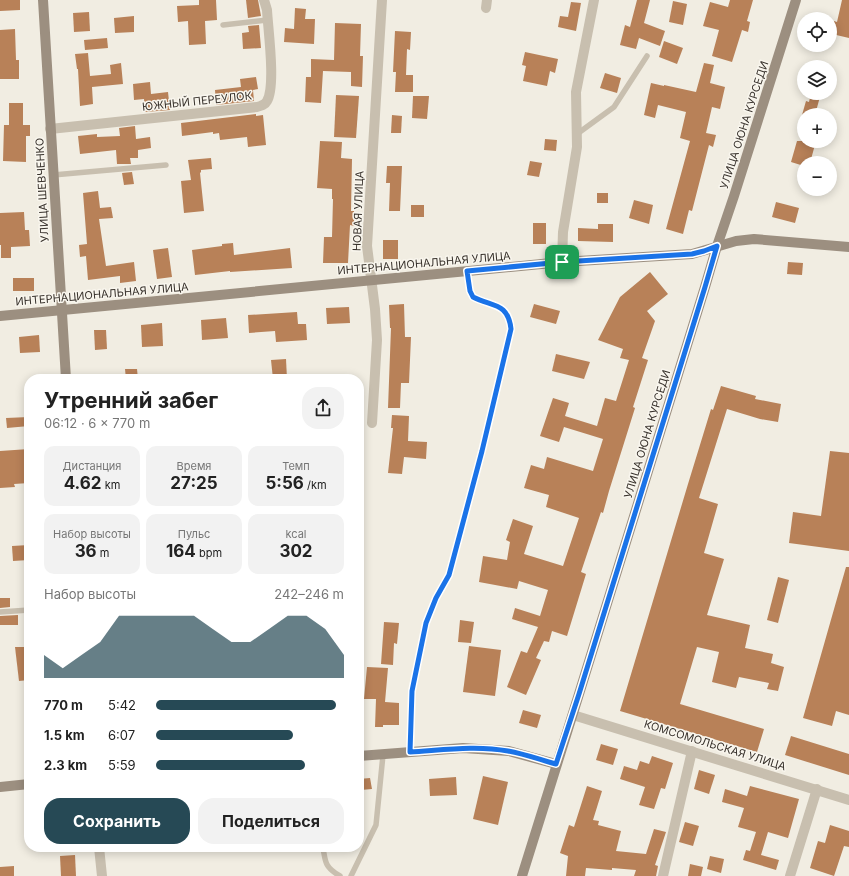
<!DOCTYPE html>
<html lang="ru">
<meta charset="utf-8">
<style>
:root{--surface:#fff;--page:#f2f2f2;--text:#222;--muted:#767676;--accent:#264955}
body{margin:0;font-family:Inter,sans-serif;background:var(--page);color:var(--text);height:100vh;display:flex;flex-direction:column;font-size:15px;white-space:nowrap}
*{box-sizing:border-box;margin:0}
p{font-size:13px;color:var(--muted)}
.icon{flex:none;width:22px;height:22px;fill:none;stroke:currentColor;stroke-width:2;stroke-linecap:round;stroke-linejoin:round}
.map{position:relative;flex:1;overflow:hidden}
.details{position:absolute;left:24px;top:374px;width:340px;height:478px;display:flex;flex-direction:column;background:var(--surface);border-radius:16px;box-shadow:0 2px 10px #0003}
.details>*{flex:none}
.tools{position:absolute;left:797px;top:12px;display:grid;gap:8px}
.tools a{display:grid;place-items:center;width:40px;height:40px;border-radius:50%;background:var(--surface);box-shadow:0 2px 10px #0003;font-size:20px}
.pin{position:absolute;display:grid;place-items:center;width:34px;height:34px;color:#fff;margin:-17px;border-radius:8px;box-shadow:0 2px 6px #0006}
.round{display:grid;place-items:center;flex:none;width:42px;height:42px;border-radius:16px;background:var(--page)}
.headline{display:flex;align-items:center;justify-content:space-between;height:68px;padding:0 20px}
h1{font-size:22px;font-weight:700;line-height:30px}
.figures{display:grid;grid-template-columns:repeat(3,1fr);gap:6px;height:68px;padding:4px 20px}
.figures div{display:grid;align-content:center;border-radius:10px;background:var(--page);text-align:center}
.figures b{font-size:17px;font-weight:700}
.figures small{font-size:11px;font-weight:400}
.figures p{font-size:11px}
.chart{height:112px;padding:8px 20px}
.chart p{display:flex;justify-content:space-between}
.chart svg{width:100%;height:72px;margin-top:4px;fill:var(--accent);opacity:.7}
.cta{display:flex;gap:8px;margin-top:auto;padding:8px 20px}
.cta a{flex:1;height:46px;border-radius:16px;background:var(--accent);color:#fff;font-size:16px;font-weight:700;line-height:46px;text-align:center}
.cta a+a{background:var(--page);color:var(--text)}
ul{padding:0 20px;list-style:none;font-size:13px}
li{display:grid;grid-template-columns:64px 48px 1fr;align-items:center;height:30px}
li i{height:10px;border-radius:5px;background:var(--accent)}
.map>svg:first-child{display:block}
</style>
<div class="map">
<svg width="849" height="876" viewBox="0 0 849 876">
<rect width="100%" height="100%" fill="#f1ede2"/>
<g fill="#b88158">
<polygon points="0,0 20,0 20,10 0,11"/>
<polygon points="199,0 216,0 217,20 205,21 206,44 189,45 188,21 178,22 177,6 199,5"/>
<polygon points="246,0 258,0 261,16 248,18"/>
<polygon points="637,0 650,0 644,23 665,31 660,46 639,38 636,49 620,45 625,25 630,27"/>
<polygon points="730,0 753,0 747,21 750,22 748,32 742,30 732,62 712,56 719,30 703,26 710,2 728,7"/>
<polygon points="842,0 849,0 849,38 832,34 834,21 837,22"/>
<polygon points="673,1 687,4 683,25 669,22"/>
<polygon points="571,2 581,3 576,31 558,27 560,16 568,17"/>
<polygon points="295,8 306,9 305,19 315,19 314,44 284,42 285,28 294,29"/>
<polygon points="89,12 90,31 74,32 73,13"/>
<polygon points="134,16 134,32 115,33 114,18"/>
<polygon points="335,23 361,24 360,56 363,56 362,87 351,86 351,72 323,71 321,103 305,102 306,77 311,77 311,59 334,60"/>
<polygon points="259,25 261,48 243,49 242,33 249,32 248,26"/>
<polygon points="15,29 16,60 19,60 19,79 0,79 0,30"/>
<polygon points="395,31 411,32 410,50 407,49 406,75 413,75 413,92 395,92 396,72 393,72"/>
<polygon points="107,38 108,48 85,50 84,40"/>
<polygon points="664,41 683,48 677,64 659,57"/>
<polygon points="525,52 558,59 555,73 550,71 547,86 523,81 526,66 522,65"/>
<polygon points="88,53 90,76 111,74 110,65 121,63 123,84 92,87 93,104 80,106 78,69 77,69 75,54"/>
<polygon points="704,63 714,65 710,83 725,87 720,109 712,107 706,133 716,135 713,147 709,145 692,211 689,210 683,234 666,229 690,141 680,138 686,112 658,105 655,118 644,115 651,83 664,86 664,85 696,92"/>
<polygon points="605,73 621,78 617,93 600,88"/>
<polygon points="256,77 258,89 253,90 254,101 216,105 215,90 241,87 240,79"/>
<polygon points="150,82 151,94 168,92 170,110 145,112 144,99 134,100 133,84"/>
<polygon points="811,93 821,93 815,115 802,115 806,101 809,102"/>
<polygon points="336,95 359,96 356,138 334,137"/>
<polygon points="413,96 429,96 427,119 412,118"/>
<polygon points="9,103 23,103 23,125 30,125 30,136 26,136 26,162 3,161 4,125 9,125"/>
<polygon points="256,114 256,116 263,115 266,145 248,147 247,137 220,140 219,133 213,134 213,132 182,136 181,123"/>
<polygon points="392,115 402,116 401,133 391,133"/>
<polygon points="135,126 136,139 150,137 151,148 138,150 138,158 130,158 131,164 117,164 116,150 80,154 78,136 97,134 97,137 120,136 119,128"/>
<polygon points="545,139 557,140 556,151 544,150"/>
<polygon points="320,141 342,142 341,158 352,159 351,211 354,211 354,226 350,225 348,263 323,263 324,237 332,237 333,199 332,199 332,189 317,188"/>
<polygon points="797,141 816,141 810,163 804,163 804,166 791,162"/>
<polygon points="211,158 212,169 201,170 201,172 200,173 204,211 184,213 181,181 191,180 188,160"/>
<polygon points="530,161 542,163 539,177 527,175"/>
<polygon points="387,166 402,166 400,211 389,211 390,183 386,183"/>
<polygon points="132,172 134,184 124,185 122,173"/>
<polygon points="98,191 100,208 111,207 113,218 99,219 106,266 134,262 136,281 120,283 120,276 88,280 86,256 80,257 79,245 87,244 83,193"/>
<rect x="597" y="193" width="11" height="10"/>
<polygon points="634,200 653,205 649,224 629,218"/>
<polygon points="776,202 799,208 795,223 772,217"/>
<rect x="411" y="205" width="13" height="12"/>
<polygon points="24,212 25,230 29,230 30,246 11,247 11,258 1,258 1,245 0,245 0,213"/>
<rect x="533" y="223" width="13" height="21"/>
<polygon points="598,224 613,224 613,242 578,241 578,228 598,229"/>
<rect x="383" y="240" width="15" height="19"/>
<polygon points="233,243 234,255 290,248 292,268 230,272 230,271 195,275 192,250 222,246 222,244"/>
<polygon points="168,248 172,277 157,279 153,250"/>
<polygon points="788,262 803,263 802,275 787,274"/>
<polygon points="650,272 668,294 647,311 655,321 642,358 648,360 633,407 635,408 609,491 603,513 601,512 581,572 586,574 567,636 552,631 549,642 544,641 536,658 541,660 526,695 507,687 521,651 527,653 538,627 512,619 515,608 540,616 548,590 519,581 517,589 479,582 483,556 507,560 510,542 506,540 513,519 533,526 524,554 563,566 579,518 546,507 549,495 524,488 531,465 544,469 547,457 593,471 603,439 564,427 559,442 540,436 553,398 569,403 565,416 597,426 605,398 616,401 629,360 620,358 623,349 598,340 620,297"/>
<rect x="13" y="278" width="21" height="13"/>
<polygon points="404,304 405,337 411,337 409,383 401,383 400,408 388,408 391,328 390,328 389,305"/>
<polygon points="534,304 560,311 556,324 530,317"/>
<polygon points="349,307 350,323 327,324 326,308"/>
<polygon points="297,312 298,324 306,324 307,340 276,342 275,331 249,333 248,315"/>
<polygon points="226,318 228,338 202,340 201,320"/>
<polygon points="162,323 163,346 142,347 141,325"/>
<polygon points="94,330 106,330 107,349 95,350"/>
<polygon points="39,335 40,352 20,353 19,337"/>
<polygon points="556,354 590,362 584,379 552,371"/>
<polygon points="286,359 287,379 273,379 271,360"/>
<polygon points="125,369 137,369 138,379 126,379"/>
<polygon points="721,386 756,396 755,399 781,404 778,422 760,419 727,409 699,498 718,504 704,553 724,559 707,615 750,625 745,648 773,654 771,663 784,667 778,691 767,689 769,683 739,677 736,688 712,682 719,652 697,647 680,704 764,729 757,752 620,711 688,484 711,409 713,410"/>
<polygon points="392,415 409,416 408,441 427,442 426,459 404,457 402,474 388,473 393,428 391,428"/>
<polygon points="29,417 29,426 7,428 6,418"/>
<polygon points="29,449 29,483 14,484 15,487 0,488 0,451"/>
<polygon points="830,451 849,453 849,551 789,543 793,512 821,516"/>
<polygon points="29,545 29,560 13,561 12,546"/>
<polygon points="846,567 849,567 849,715 836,711 832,726 803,718"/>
<polygon points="778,577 789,580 778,623 767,620"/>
<polygon points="0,598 10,598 10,607 0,608"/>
<polygon points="18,615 18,625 0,625 0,616"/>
<polygon points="460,620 474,622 471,643 458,642"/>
<polygon points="384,622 399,623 397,644 394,643 393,665 381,664"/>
<polygon points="469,646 501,650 495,696 463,692"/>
<polygon points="15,647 29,647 29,680 19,681"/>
<polygon points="367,667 388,668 385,702 399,703 399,725 383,725 383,727 375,727 376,699 364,699"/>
<polygon points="523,710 541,715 537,728 519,723"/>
<polygon points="791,736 849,754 849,775 785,755"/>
<polygon points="601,744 618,749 613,765 596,760"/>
<polygon points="652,756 673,763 665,789 661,788 654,809 639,805 645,787 620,779 624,766 637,770 640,761 649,764"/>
<polygon points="699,770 715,775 709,794 694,789"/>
<polygon points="483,776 508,782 498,825 473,819"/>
<polygon points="456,777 457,795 430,796 429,779"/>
<polygon points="370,778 372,789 361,790 359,779"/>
<polygon points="587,786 602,791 593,820 599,821 598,825 621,831 616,851 646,854 654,829 666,832 655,865 658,866 656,876 634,876 636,870 612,868 612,870 586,868 585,876 566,876 568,856 560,853 569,825 574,827"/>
<polygon points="750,786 799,799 788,838 768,832 761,855 779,860 776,870 743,860 746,850 750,851 756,832 738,827 744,808 722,802 725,789 747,796"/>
<polygon points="685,822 699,826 693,846 679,842"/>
<polygon points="830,825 849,831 849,847 844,846 834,876 810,868 818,841 825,843"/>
<polygon points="75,855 76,876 61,876 60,856"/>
<polygon points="710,856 724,859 721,873 707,869"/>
<polygon points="690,864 703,867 701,876 688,876"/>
<polygon points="14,866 14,876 0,876 0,867"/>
</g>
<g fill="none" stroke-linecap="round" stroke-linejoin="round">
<g stroke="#c8bfaf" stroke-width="5.5">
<polyline points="223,25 267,20"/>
<polyline points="577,134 614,107 647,56"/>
<polyline points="53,175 166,165"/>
<polyline points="0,612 29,610"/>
<path d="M410 752 412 691 426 623 436 598 449 575 482 451 511 329C508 303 492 307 473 297L470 291 467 271"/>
<path d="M323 847C325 863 326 868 340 876"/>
<polyline points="351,876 376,825 383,755"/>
</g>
<g stroke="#c8bfaf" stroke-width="10">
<polyline points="486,8 487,0"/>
<path d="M50 129 257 107C261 106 265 105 267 101 276 86 268 29 267 10L264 0"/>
<polyline points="562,262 563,232 577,147 576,92 594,0"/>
<polyline points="372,423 377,340 375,309 367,246 382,0"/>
<polyline points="573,715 849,800"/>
<polyline points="99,847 102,876"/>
<polyline points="663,876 692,751"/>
<polyline points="790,876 817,789"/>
</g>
<g stroke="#9c8f80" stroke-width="10">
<polyline points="43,0 66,379"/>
<polyline points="0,316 562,262 692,254 736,241 754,239 849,247"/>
<polyline points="359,756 463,748 509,751 556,764"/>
<polyline points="0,787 29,784"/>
<polyline points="522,876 579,694 705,287 717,246 734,196 796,0"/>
</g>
</g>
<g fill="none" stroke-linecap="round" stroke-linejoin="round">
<g stroke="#fff" stroke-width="8">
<path id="route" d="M717 246 705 287 579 694 556 764C541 760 525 754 508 751 476 745 443 750 410 752L412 691 426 623 436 598 449 575 482 451 511 329C508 302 492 307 473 297L470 291 467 271 562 262 692 254 704 251Z"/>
</g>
<use href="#route" stroke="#1a73e8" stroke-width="5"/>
</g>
<g text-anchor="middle" stroke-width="3" stroke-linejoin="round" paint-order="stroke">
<g font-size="11" fill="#38322c" stroke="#f9f6ee">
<text transform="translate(197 101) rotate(-6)" y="4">ЮЖНЫЙ ПЕРЕУЛОК</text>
<text transform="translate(744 125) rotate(-72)" y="4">УЛИЦА ОЮНА КУРСЕДИ</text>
<text transform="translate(42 190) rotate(-93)" y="4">УЛИЦА ШЕВЧЕНКО</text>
<text transform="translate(358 211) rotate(-88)" y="4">НОВАЯ УЛИЦА</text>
<text transform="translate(424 263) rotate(-5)" y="4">ИНТЕРНАЦИОНАЛЬНАЯ УЛИЦА</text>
<text transform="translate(102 294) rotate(-5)" y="4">ИНТЕРНАЦИОНАЛЬНАЯ УЛИЦА</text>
<text transform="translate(647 434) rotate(-73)" y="4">УЛИЦА ОЮНА КУРСЕДИ</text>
<text transform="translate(715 745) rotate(17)" y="4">КОМСОМОЛЬСКАЯ УЛИЦА</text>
</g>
</g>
</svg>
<div class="tools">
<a><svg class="icon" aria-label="locate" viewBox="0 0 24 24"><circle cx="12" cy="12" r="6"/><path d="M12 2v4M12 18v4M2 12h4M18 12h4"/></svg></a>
<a><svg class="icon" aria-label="layers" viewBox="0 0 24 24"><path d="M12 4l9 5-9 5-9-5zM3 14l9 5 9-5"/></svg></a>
<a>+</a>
<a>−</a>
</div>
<div class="pin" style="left:562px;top:262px;background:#1e9e55"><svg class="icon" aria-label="arrive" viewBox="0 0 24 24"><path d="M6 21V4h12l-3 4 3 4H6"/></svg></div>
<section class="details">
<div class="headline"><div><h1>Утренний забег</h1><p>06:12 · 6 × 770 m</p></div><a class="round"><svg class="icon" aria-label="share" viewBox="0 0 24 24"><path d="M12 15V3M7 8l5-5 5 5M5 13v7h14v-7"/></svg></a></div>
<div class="figures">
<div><p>Дистанция</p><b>4.62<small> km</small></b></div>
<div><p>Время</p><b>27:25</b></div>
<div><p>Темп</p><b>5:56<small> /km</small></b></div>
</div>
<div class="figures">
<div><p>Набор высоты</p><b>36<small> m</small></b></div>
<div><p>Пульс</p><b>164<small> bpm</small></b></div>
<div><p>kcal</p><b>302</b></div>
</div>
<div class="chart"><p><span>Набор высоты</span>242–246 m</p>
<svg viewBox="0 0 160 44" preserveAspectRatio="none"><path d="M0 44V30L10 38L20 30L30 22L40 6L50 6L60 6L70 6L80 6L90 14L100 22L110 22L120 14L130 6L140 6L150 14L160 30V44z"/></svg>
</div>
<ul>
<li><b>770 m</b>5:42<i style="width:96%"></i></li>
<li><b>1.5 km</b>6:07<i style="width:73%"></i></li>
<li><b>2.3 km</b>5:59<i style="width:79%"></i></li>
</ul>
<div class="cta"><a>Сохранить</a><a>Поделиться</a></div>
</section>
</div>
